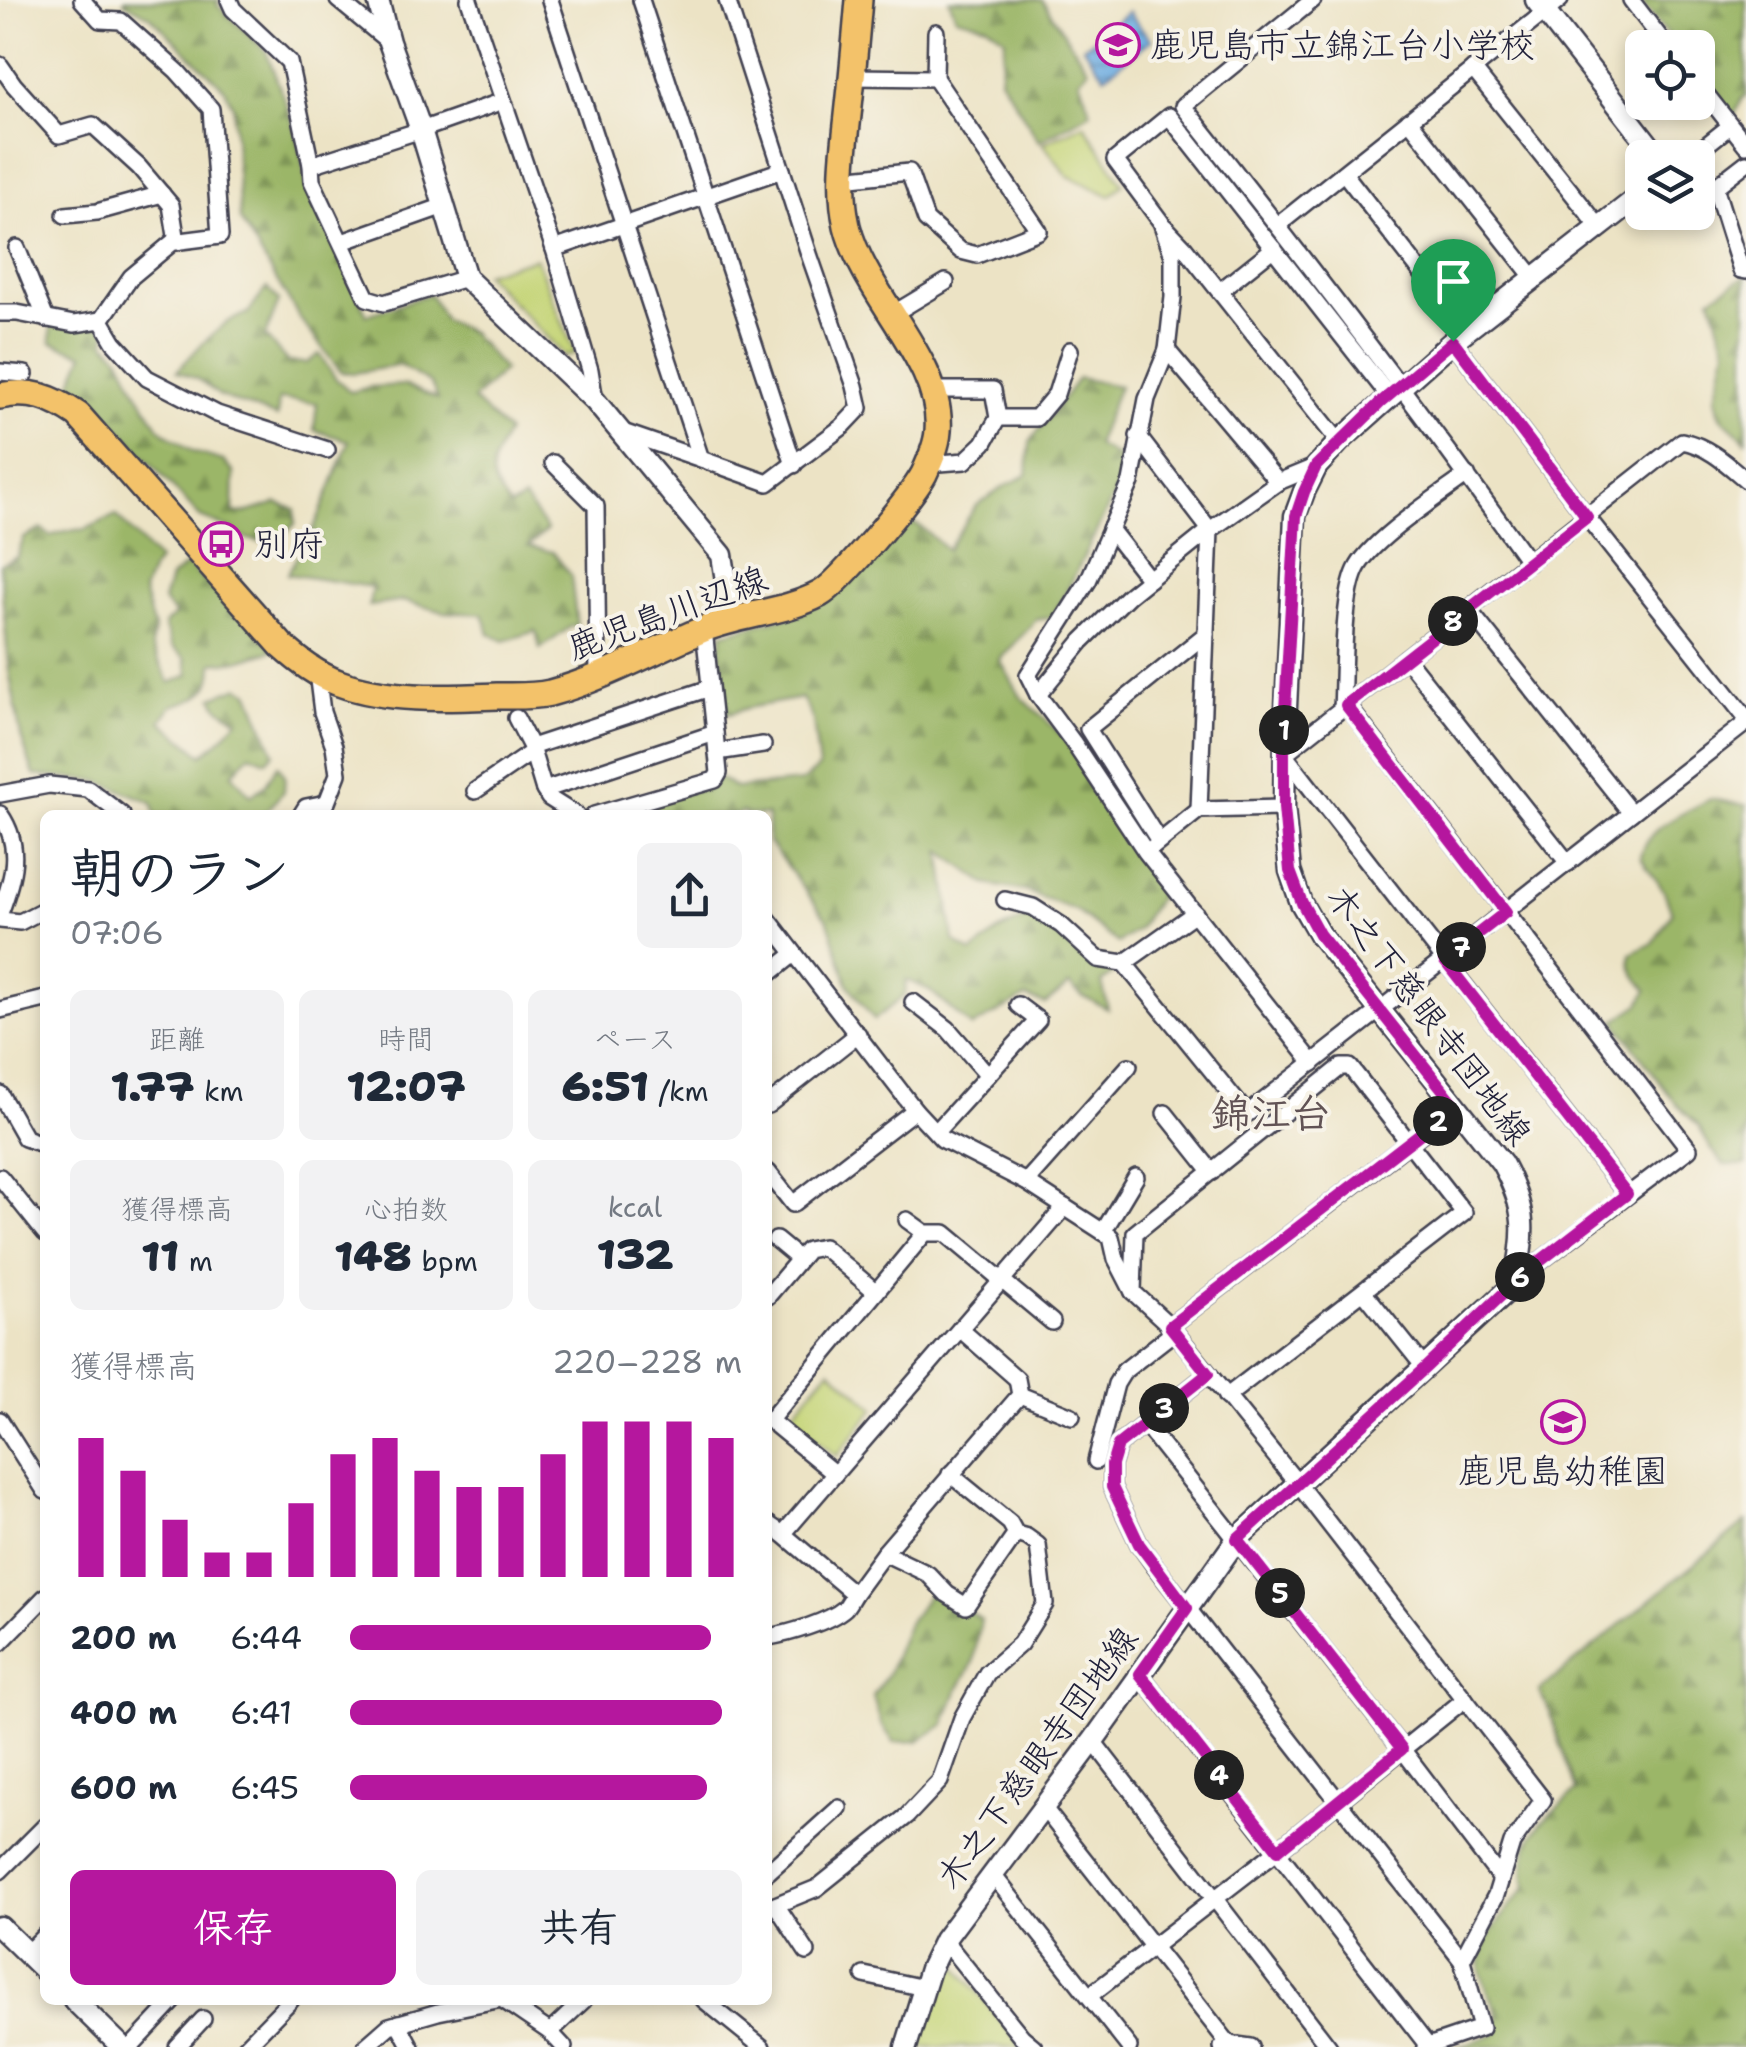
<!DOCTYPE html>
<html lang="ja">
<meta charset="utf-8">
<style>
:root{--surface:#fff;--page:#f2f2f3;--text:#1f2937;--muted:#747a83;--accent:#b5179e}
body{margin:0;font-family:"Shantell Sans","Klee One",sans-serif;background:var(--page);color:var(--text);height:100vh;display:flex;flex-direction:column;font-size:38px;white-space:nowrap}
*{box-sizing:border-box;margin:0}
p{font-size:32px;color:var(--muted)}
.icon{flex:none;width:55px;height:55px;fill:none;stroke:currentColor;stroke-width:2;stroke-linecap:round;stroke-linejoin:round}
.map{position:relative;flex:1;overflow:hidden}
.drawer{position:absolute;left:40px;top:810px;width:732px;height:1195px;display:flex;flex-direction:column;background:var(--surface);border-radius:15px;box-shadow:0 5px 15px #0003}
.drawer>*{flex:none}
.tools{position:absolute;left:1625px;top:30px;display:grid;gap:20px}
.tools a{display:grid;place-items:center;width:90px;height:90px;border-radius:15px;background:var(--surface);box-shadow:0 5px 15px #0003;font-size:50px}
.pin{position:absolute;display:grid;place-items:center;width:85px;height:85px;color:#fff;margin:-102px -42px;border-radius:50% 50% 50% 0;rotate:-45deg;box-shadow:0 0 10px #0007}
.pin .icon{rotate:45deg}
.km{position:absolute;width:50px;height:50px;margin:-25px;border-radius:50%;background:#222;color:#fff;font-size:28px;line-height:50px;text-align:center}
.round{display:grid;place-items:center;flex:none;width:105px;height:105px;border-radius:15px;background:var(--page)}
.summary{display:flex;align-items:center;justify-content:space-between;height:170px;padding:0 30px}
h1{font-size:55px;font-weight:800;line-height:75px}
.figures{display:grid;grid-template-columns:repeat(3,1fr);gap:15px;height:170px;padding:10px 30px}
.figures div{display:grid;align-content:center;border-radius:15px;background:var(--page);text-align:center}
.figures b{font-size:42px;font-weight:800}
.figures small{font-size:28px;font-weight:400}
.figures p{font-size:28px}
.chart{height:280px;padding:20px 30px}
.chart p{display:flex;justify-content:space-between}
.chart svg{width:100%;height:180px;margin-top:10px;stroke:var(--accent);stroke-width:6}
.button{display:flex;gap:20px;margin-top:auto;padding:20px 30px}
.button a{flex:1;height:115px;border-radius:15px;background:var(--accent);color:#fff;font-size:40px;font-weight:800;line-height:115px;text-align:center}
.button a+a{background:var(--page);color:var(--text)}
ul{padding:0 30px;list-style:none;font-size:32px}
li{display:grid;grid-template-columns:160px 120px 1fr;align-items:center;height:75px}
li i{height:25px;border-radius:12px;background:var(--accent)}
.map>svg:first-child{display:block}
</style>
<div class="map">
<svg width="1746" height="2047" viewBox="0 0 1746 2047">
<defs>
<pattern id="forest-firs" width="22" height="20" patternUnits="userSpaceOnUse" patternTransform="scale(2.5)"><rect width="22" height="20" fill="#9bb667"/><path d="M5 1l3.5 6h-7zM16 11l3.5 6h-7z" fill="#7e9456"/></pattern>
<pattern id="water-rules" width="6" height="5" patternUnits="userSpaceOnUse" patternTransform="scale(2.5)"><rect width="6" height="5" fill="#6fade1"/><path d="M0 2.5h6" fill="none" stroke="#5b8cb8"/></pattern>
</defs>
<rect width="100%" height="100%" fill="#f7f3e8"/>
<filter id="ink" filterUnits="userSpaceOnUse"><feTurbulence type="fractalNoise" baseFrequency=".01" numOctaves="2"/><feDisplacementMap in="SourceGraphic" scale="20" xChannelSelector="R" yChannelSelector="G"/><feConvolveMatrix kernelMatrix="1 2 1 2 8 2 1 2 1" color-interpolation-filters="sRGB"/></filter>
<filter id="wash" filterUnits="userSpaceOnUse"><feTurbulence type="fractalNoise" baseFrequency=".0048" numOctaves="4" result="noise"/><feDisplacementMap in="SourceGraphic" scale="40" xChannelSelector="R" yChannelSelector="G"/><feGaussianBlur stdDeviation="2.25" result="paint"/><feColorMatrix in="noise" values="0 0 0 0 0 0 0 0 0 0 0 0 0 0 0 0 0 1.4 0 .05"/><feComposite in="paint" operator="in"/></filter>
<g filter="url(#wash)">
<rect width="100%" height="100%" fill="#ece3c5"/>
<g fill="url(#forest-firs)" stroke="#5e6c51" stroke-width="2.5">
<path d="M125 0H219L217 5 266 51 297 133 307 185 367 315 430 294 444 320 470 332 504 370 473 400 507 432C489 470 484 472 510 507L524 499 547 530 528 546 553 552 571 576 577 626H572L540 649 536 631 504 641 490 634 483 614 444 612 404 601 369 606 372 587 287 574 317 521 349 441 314 430 317 403 279 399 277 417 220 396 198 379 177 371 200 346 227 322 248 313 267 288 279 301 265 336 288 362 307 363 319 354 336 379 351 392 370 387 404 385 438 399 431 384 399 365 355 373 341 372 301 320 240 220 233 106 225 89 150 16 124 2Z"/>
<polygon points="949,0 1042,0 1088,69 1079,79 1091,112 1039,141 1000,78 1005,38 987,25 956,17"/>
<polygon points="1640,0 1746,0 1746,95 1742,98 1733,119 1698,73 1698,48 1677,47"/>
<polygon points="1746,276 1746,441 1720,416 1716,397 1726,348 1711,297"/>
<polygon points="51,316 90,321 106,329 105,342 119,356 136,390 159,428 193,452 224,461 234,473 233,513 245,513 277,503 295,509 295,524 284,535 262,542 244,538 233,530 200,517 95,402 70,386 84,354 51,342"/>
<polygon points="1078,378 1119,386 1096,445 1130,463 1054,617 1036,620 1000,660 1021,697 1064,737 1108,811 1157,877 1159,897 1138,929 1118,943 1075,910 1025,891 986,884 941,851 954,941 972,953 997,932 1026,918 1053,919 1094,962 1123,965 1102,982 1108,1009 1082,996 1069,985 1045,1004 1026,997 972,1027 928,989 906,980 905,995 874,1020 848,984 828,921 768,841 768,815 746,815 743,812 735,815 613,815 721,779 735,788 802,782 819,768 813,720 802,698 747,708 726,715 720,650 723,633 801,613 899,518 920,526 947,550 976,506 1005,486 1027,475 1030,442"/>
<path d="M116 515 158 561 152 569 143 591 154 629 151 646 170 683 189 675 185 658 171 646 164 625 175 615 163 601 170 578 188 564 202 580 210 577 274 650 238 661 213 663C213 694 198 698 172 706L161 721 202 755 222 738 238 720 218 707 213 697 239 687 250 693 274 753 266 761 250 754 232 774 251 796 266 784 278 765 285 776 284 791 265 812 258 815H156L152 802 98 781 34 775 21 737 9 671 0 564 17 557 24 538 42 529 50 536 66 531 86 529Z"/>
<path d="M1710 799 1746 805V1165H1724L1710 1147 1698 1125 1677 1105 1615 1021 1640 1004 1647 990C1638 978 1627 969 1631 954L1653 943 1672 913 1664 891 1641 858C1646 826 1684 814 1710 799Z"/>
<path d="M1746 1522V2047H1456L1496 2034C1504 2007 1486 1997 1481 1972 1476 1940 1508 1911 1526 1887 1517 1836 1542 1822 1576 1791L1548 1708 1539 1691Z"/>
<polygon points="929,1594 953,1600 981,1620 973,1663 957,1691 944,1725 918,1741 894,1742 881,1724 873,1696 888,1673 908,1623"/>
</g>
<g fill="#c4d476" stroke="#737b58" stroke-width="2.5">
<polygon points="1084,124 1123,184 1110,196 1067,175 1043,143"/>
<polygon points="536,258 575,353 566,357 484,273"/>
<polygon points="830,1369 875,1408 837,1456 789,1417"/>
<polygon points="951,1959 1022,2047 919,2047 948,1960"/>
</g>
<polygon fill="url(#water-rules)" stroke="#48688e" stroke-width="2.5" points="1128,12 1151,40 1105,76 1083,47"/>
</g>
<g filter="url(#ink)">
<g fill="none" stroke-linecap="round" stroke-linejoin="round">
<g stroke="#403f50" stroke-width="20">
<g id="minor">
<polyline points="82,0 100,20 121,21 177,71 211,109 220,236 173,242 131,277 101,320"/>
<polyline points="229,0 233,9 289,62 311,165 312,181 367,298 384,303 466,278"/>
<polyline points="338,0 389,42"/>
<polyline points="469,0 554,249 590,370 595,401"/>
<polyline points="550,0 701,459 768,483 842,427 860,408 855,386 810,257 727,0"/>
<polyline points="641,0 794,465"/>
<path d="M1313 0 1183 106C1302 255 1418 407 1529 562"/>
<polyline points="1631,0 1668,48"/>
<polyline points="0,65 14,85 59,135 93,125 139,167 171,205 177,242"/>
<polyline points="1473,69 1600,228"/>
<polyline points="935,78 936,32"/>
<polyline points="1698,84 1746,145"/>
<polyline points="1409,120 1534,278"/>
<polyline points="1690,158 1730,126"/>
<polyline points="1746,163 1715,187 1741,270 1746,271"/>
<polyline points="311,165 421,130 503,101"/>
<polyline points="1344,173 1467,331"/>
<polyline points="842,179 909,172 926,220 961,251 977,255 1039,231 935,78 852,77"/>
<polyline points="65,215 97,212 162,194"/>
<polyline points="1278,225 1560,0"/>
<polyline points="1165,227 1185,248 1339,442"/>
<polyline points="342,242 444,206"/>
<polyline points="17,248 46,319"/>
<polyline points="554,249 782,170"/>
<polyline points="1220,291 1274,248"/>
<polyline points="0,313 17,313 74,324 101,320 114,342 147,378 217,414 327,450"/>
<polyline points="891,315 946,282"/>
<polyline points="1453,341 1587,517 1746,718"/>
<polyline points="1167,350 1278,482"/>
<polyline points="0,372 25,374"/>
<polyline points="998,418 1036,418 1056,394 1070,350"/>
<polyline points="620,431 701,459"/>
<polyline points="1138,436 1210,530 1199,810"/>
<polyline points="553,463 596,506 598,675"/>
<polyline points="928,464 965,461 984,443 998,418 993,390 932,390"/>
<polyline points="1110,529 1149,579"/>
<polyline points="1468,609 1631,813"/>
<polyline points="704,629 715,733 544,790 531,747 710,688"/>
<polyline points="1406,658 1568,863"/>
<polyline points="317,672 322,712 334,746 338,774 322,815"/>
<polyline points="1038,695 1082,641 1128,596 1210,530 1278,482 1317,466"/>
<polyline points="1347,705 1689,1149 1526,1272 1515,1284"/>
<path d="M1342 709C1344 674 1342 600 1356 570 1369 541 1439 496 1467 475"/>
<polyline points="516,718 531,747"/>
<polyline points="717,752 763,745"/>
<polyline points="544,790 549,798 576,815"/>
<polyline points="475,791 532,752"/>
<polyline points="0,794 49,785 88,789 122,815"/>
<path d="M0 814C23 847 13 879 0 913"/>
<polyline points="301,815 306,807 326,803"/>
<polyline points="594,815 715,780 719,773 715,733"/>
<polyline points="1159,841 1088,729 1206,634"/>
<polyline points="1153,847 1199,810 1284,808"/>
<polyline points="1005,900 1033,907 1061,925 1098,959 1124,963"/>
<polyline points="1195,913 1124,963 1247,1114 1746,723"/>
<polyline points="768,919 915,1110 942,1139 1026,1182 1111,1237 1116,1259 1133,1292 1170,1326 1298,1484 1543,1800 1512,1843 1496,1895 1462,1960 1481,2028 1425,2047"/>
<polyline points="0,920 20,922 45,909"/>
<polyline points="768,975 794,954"/>
<polyline points="913,1002 948,1029 988,1075"/>
<polyline points="0,1010 45,999"/>
<polyline points="1313,1063 1146,852 1073,742 1038,695 1028,675 1088,581 1131,482 1147,399 1167,350 1173,297 1173,256 1161,222 1115,160 1169,116 1389,396"/>
<polyline points="0,1094 25,1138 45,1145"/>
<polyline points="768,1105 858,1034"/>
<polyline points="1165,1113 1212,1172"/>
<polyline points="936,1132 1038,1020 1018,1005"/>
<polyline points="768,1172 793,1204 915,1110"/>
<polyline points="0,1177 45,1233"/>
<polyline points="1026,1182 1129,1066"/>
<path d="M1627 1194 1284 754 1682 441C1708 446 1726 463 1746 480"/>
<polyline points="907,1220 925,1233"/>
<polyline points="1103,1232 1136,1177"/>
<polyline points="776,1240 799,1259"/>
<polyline points="1133,1292 1135,1233 1341,1067 1350,1067 1464,1213 1226,1397"/>
<polyline points="1364,1292 1425,1368"/>
<polyline points="768,1296 807,1250 823,1247 876,1292"/>
<polyline points="1170,1326 1456,1107"/>
<polyline points="1208,1374 1118,1445 1112,1465 1112,1487 1139,1544 1154,1565 1462,1960"/>
<polyline points="1020,1395 1072,1416"/>
<polyline points="768,1419 835,1474"/>
<polyline points="0,1420 45,1491"/>
<polyline points="769,1421 925,1233 945,1233 1052,1322"/>
<polyline points="1144,1423 1402,1749 1501,1879"/>
<polyline points="1096,1461 1116,1384 1124,1371 1174,1332"/>
<polyline points="768,1524 783,1534 854,1594 884,1553 1020,1395 1017,1379 960,1329"/>
<polyline points="783,1534 1065,1207"/>
<polyline points="884,1553 928,1574 947,1594 966,1606 1016,1534"/>
<path d="M768 1637C788 1634 829 1622 845 1608 847 1606 853 1596 854 1594"/>
<polyline points="0,1643 45,1597"/>
<polyline points="1140,1674 1428,2046"/>
<polyline points="1093,1741 1329,2047"/>
<polyline points="1043,1807 1229,2044"/>
<polyline points="0,1871 45,1826"/>
<polyline points="768,1872 839,1808"/>
<polyline points="993,1875 1129,2047"/>
<polyline points="776,1905 807,1952"/>
<polyline points="768,1908 817,1888 907,1816 940,1781 962,1718 987,1673 1020,1644 1045,1604 1038,1545 1027,1537 1016,1534 1010,1523 950,1474"/>
<polyline points="944,1940 1022,2037 1034,2047"/>
<polyline points="27,1953 45,1935"/>
<polyline points="864,1975 924,1988"/>
<polyline points="1089,1996 1278,1850 1465,1699"/>
<polyline points="503,2000 550,2032 564,2047"/>
<polyline points="704,2000 762,2047"/>
<polyline points="398,2023 411,2047"/>
<polyline points="550,2032 584,2000"/>
<polyline points="131,2047 174,2001"/>
<polyline points="177,2047 203,2019"/>
<polyline points="245,2047 291,2000"/>
<polyline points="365,2047 389,2026 438,2012 497,2000"/>
<polyline points="1222,2047 1229,2044 1251,2047"/>
</g>
</g>
<g stroke="#403f50" stroke-width="25">
<g id="tertiary">
<polyline points="378,0 389,42 421,130 466,278 595,401 722,555 732,619"/>
<polyline points="1536,0 1659,158"/>
<polyline points="0,1927 45,1971"/>
<polyline points="74,2000 122,2047"/>
<path d="M906 2047 930 1969 944 1940 1093 1741 1237 1539 1515 1284C1525 1231 1528 1211 1502 1163L1319 934 1301 903 1290 871 1284 808 1285 728 1295 516 1304 492 1317 466 1339 442 1453 341 1642 194"/>
</g>
</g>
<g stroke="#403f50" stroke-width="30">
<path id="primary" d="M0 396C30 389 53 398 78 415L282 646C300 662 317 675 339 683 388 701 446 698 497 696 515 696 533 697 550 693 602 679 654 650 704 629 741 614 786 612 820 594 840 583 912 496 924 474 930 461 937 446 938 431 944 363 864 295 847 226 838 186 845 146 849 106 853 70 856 35 859 0"/>
</g>
<use href="#minor" stroke="#fff" stroke-width="15"/>
<use href="#tertiary" stroke="#fff" stroke-width="20"/>
<use href="#primary" stroke="#f3c26a" stroke-width="25"/>
</g>
</g>
<g fill="none" stroke-linecap="round" stroke-linejoin="round" filter="url(#ink)">
<g stroke="#fff" stroke-width="20">
<polygon id="route" points="1453,341 1587,517 1346,705 1506,912 1444,960 1627,1194 1526,1272 1425,1368 1237,1539 1402,1749 1278,1850 1140,1674 1187,1608 1139,1544 1112,1487 1112,1465 1118,1445 1208,1374 1170,1326 1456,1106 1319,934 1302,903 1290,871 1284,808 1284,728 1296,516 1304,492 1316,466 1380,403"/>
</g>
<use href="#route" stroke="#b5179e" stroke-width="12"/>
</g>
<defs>
<g id="school-ring" transform="scale(2.25)"><circle r="9.5" fill="#f7f3e8" stroke="#b5179e" stroke-width="1.5"/><path d="M0-5L7-2L0 1L-7-2ZM-4 1L0 2.5L4 1V4Q0 6-4 4Z" fill="#b5179e"/></g>
<g id="bus-ring" transform="scale(2.25)"><circle r="9.5" fill="#f7f3e8" stroke="#b5179e" stroke-width="1.5"/><path d="M-5-6H5V4H4V6H2V4H-2V6H-4V4H-5ZM-3.5-4V0h7V-4ZM-3.5 1.2v1.5H-2V1.2ZM2 1.2v1.5H3.5V1.2Z" fill="#b5179e"/></g>
</defs>
<g fill-rule="evenodd">
<use href="#school-ring" x="1118" y="45"/>
<use href="#bus-ring" x="221" y="544"/>
<use href="#school-ring" x="1563" y="1422"/>
</g>
<g text-anchor="middle" stroke-width="8" stroke-linejoin="round" paint-order="stroke">
<g font-size="35" fill="#22223b" stroke="#f7f3e8" text-anchor="start">
<text x="1150" y="57">鹿児島市立錦江台小学校</text>
<text x="254" y="556">別府</text>
<text x="1563" y="1483" text-anchor="middle">鹿児島幼稚園</text>
</g>
<g font-size="35" fill="#22223b" stroke="#f7f3e8">
<text transform="translate(667 613) rotate(-20)" y="12">鹿児島川辺線</text>
<text transform="translate(1429 1015) rotate(53)" y="12">木之下慈眼寺団地線</text>
<text transform="translate(1037 1758) rotate(-54)" y="12">木之下慈眼寺団地線</text>
</g>
<g font-size="40" font-weight="bold" fill="#615355" stroke="#f7f3e8">
<text x="1271" y="1127">錦江台</text>
</g>
</g>
</svg>
<div class="tools">
<a><svg class="icon" aria-label="locate" viewBox="0 0 24 24"><circle cx="12" cy="12" r="6"/><path d="M12 2v4M12 18v4M2 12h4M18 12h4"/></svg></a>
<a><svg class="icon" aria-label="layers" viewBox="0 0 24 24"><path d="M12 4l9 5-9 5-9-5zM3 14l9 5 9-5"/></svg></a>
</div>
<div class="pin" style="left:1453px;top:341px;background:#1e9e55"><svg class="icon" aria-label="arrive" viewBox="0 0 24 24"><path d="M6 21V4h12l-3 4 3 4H6"/></svg></div>
<b class="km" style="left:1284px;top:730px">1</b>
<b class="km" style="left:1438px;top:1121px">2</b>
<b class="km" style="left:1164px;top:1408px">3</b>
<b class="km" style="left:1219px;top:1775px">4</b>
<b class="km" style="left:1280px;top:1593px">5</b>
<b class="km" style="left:1520px;top:1277px">6</b>
<b class="km" style="left:1461px;top:947px">7</b>
<b class="km" style="left:1453px;top:621px">8</b>
<section class="drawer">
<div class="summary"><div><h1>朝のラン</h1><p>07:06</p></div><a class="round"><svg class="icon" aria-label="share" viewBox="0 0 24 24"><path d="M12 15V3M7 8l5-5 5 5M5 13v7h14v-7"/></svg></a></div>
<div class="figures">
<div><p>距離</p><b>1.77<small> km</small></b></div>
<div><p>時間</p><b>12:07</b></div>
<div><p>ペース</p><b>6:51<small> /km</small></b></div>
</div>
<div class="figures">
<div><p>獲得標高</p><b>11<small> m</small></b></div>
<div><p>心拍数</p><b>148<small> bpm</small></b></div>
<div><p>kcal</p><b>132</b></div>
</div>
<div class="chart"><p><span>獲得標高</span>220–228 m</p>
<svg viewBox="0 0 160 44" preserveAspectRatio="none"><path d="M5 44V10M15 44V18M25 44V30M35 44V38M45 44V38M55 44V26M65 44V14M75 44V10M85 44V18M95 44V22M105 44V22M115 44V14M125 44V6M135 44V6M145 44V6M155 44V10"/></svg>
</div>
<ul>
<li><b>200 m</b>6:44<i style="width:92%"></i></li>
<li><b>400 m</b>6:41<i style="width:95%"></i></li>
<li><b>600 m</b>6:45<i style="width:91%"></i></li>
</ul>
<div class="button"><a>保存</a><a>共有</a></div>
</section>
</div>
